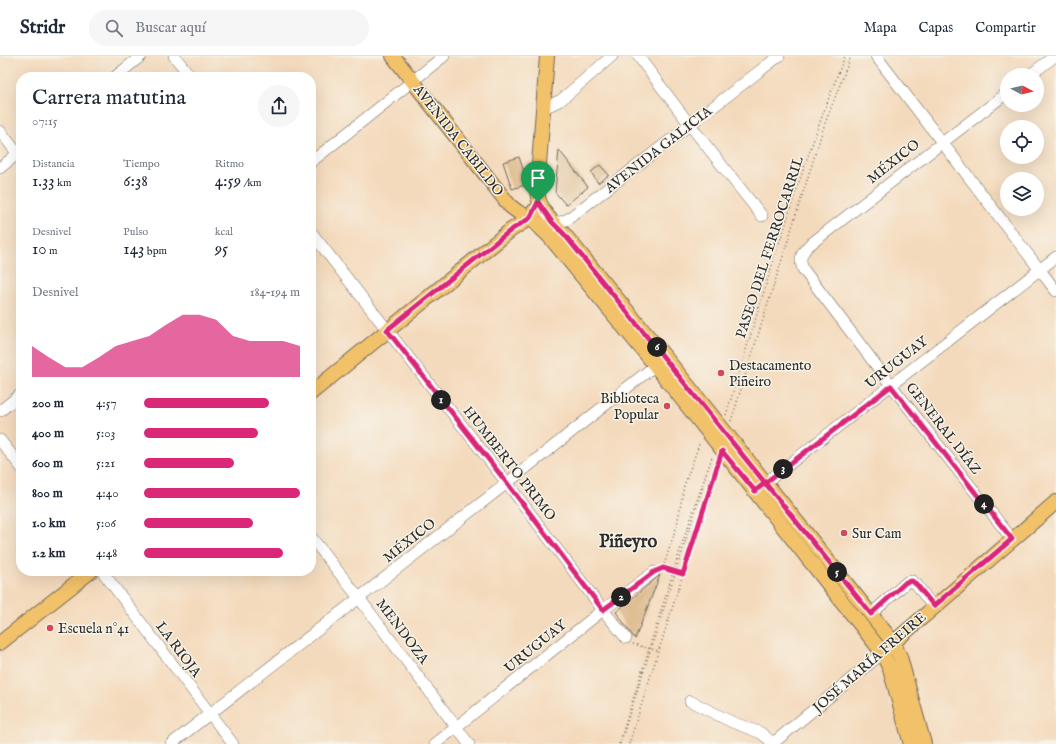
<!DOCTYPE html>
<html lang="es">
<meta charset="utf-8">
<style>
:root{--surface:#fff;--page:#f6f6f7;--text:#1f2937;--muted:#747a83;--line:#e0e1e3;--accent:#db2777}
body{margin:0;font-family:"IM FELL English",serif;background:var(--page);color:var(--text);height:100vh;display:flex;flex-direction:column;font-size:15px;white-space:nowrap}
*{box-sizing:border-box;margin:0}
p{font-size:13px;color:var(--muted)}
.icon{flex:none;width:22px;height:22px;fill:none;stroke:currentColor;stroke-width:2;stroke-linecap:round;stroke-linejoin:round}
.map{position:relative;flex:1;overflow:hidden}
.sheet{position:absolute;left:16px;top:16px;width:300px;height:504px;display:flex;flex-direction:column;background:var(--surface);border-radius:16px;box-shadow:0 4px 16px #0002}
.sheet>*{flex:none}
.needle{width:26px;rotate:97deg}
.buttons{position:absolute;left:1000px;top:12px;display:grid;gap:8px}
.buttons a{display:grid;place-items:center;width:44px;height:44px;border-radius:50%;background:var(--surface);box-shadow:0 4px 16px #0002;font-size:20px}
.pin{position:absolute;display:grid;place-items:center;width:34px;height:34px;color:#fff;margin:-41px -17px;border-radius:50% 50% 50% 0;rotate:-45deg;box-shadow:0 0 4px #0007}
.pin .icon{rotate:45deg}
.km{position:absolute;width:20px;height:20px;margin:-10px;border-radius:50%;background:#222;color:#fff;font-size:11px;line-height:20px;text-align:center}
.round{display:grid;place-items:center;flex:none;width:42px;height:42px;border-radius:21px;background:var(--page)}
.overview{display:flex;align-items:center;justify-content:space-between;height:68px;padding:0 16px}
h1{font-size:22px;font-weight:600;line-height:30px}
.stats{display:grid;grid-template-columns:repeat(3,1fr);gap:6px;height:68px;padding:4px 16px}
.stats div{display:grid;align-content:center}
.stats b{font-size:17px;font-weight:600}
.stats small{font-size:11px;font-weight:400}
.stats p{font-size:11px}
.chart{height:112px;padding:8px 16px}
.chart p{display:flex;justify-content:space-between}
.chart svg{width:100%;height:72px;margin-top:4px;fill:var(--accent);opacity:.7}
ul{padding:0 16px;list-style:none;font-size:13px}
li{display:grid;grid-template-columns:64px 48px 1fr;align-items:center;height:30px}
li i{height:10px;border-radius:5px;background:var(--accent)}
header{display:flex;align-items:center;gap:24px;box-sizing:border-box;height:56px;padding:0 20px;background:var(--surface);border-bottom:1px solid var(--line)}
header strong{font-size:19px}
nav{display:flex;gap:22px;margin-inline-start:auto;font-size:14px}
.search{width:280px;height:36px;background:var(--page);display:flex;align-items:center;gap:10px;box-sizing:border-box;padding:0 14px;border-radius:22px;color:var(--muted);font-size:15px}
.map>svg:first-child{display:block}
</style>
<header>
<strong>Stridr</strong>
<div class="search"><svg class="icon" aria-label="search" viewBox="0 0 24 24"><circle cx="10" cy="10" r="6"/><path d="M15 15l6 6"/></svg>Buscar aquí</div>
<nav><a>Mapa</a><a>Capas</a><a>Compartir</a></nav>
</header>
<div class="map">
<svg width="1056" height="688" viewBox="0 0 1056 688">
<rect width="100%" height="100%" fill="#f7f3e8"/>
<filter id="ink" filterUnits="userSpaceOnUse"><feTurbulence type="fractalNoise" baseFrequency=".025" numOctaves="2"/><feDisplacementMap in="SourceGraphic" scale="8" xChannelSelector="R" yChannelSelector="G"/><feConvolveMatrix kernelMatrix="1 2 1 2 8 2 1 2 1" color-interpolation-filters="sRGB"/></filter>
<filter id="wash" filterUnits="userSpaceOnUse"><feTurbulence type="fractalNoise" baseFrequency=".012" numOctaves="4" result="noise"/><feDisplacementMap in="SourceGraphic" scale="16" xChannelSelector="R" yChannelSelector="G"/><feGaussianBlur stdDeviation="0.9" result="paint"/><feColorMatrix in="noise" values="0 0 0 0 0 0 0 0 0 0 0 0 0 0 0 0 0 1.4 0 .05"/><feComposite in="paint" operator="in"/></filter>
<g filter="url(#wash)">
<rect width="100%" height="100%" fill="#f4dabc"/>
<g id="blocks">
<g fill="#debc90">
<polygon points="559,94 588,131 566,149 555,136"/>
<polygon points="519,101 528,128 512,133 503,106"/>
<polygon points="600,109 609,119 598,127 591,116"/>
<polygon points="660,519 635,583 616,556"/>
</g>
</g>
</g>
<g filter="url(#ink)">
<use href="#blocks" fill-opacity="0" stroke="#71685e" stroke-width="1"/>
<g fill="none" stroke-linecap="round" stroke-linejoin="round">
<g stroke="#71685e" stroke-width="12">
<g id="minor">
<polyline points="174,0 191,21"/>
<polyline points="638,0 690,69 762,160"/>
<polyline points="876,0 1056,235"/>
<polyline points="1030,19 1055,0"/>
<polyline points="115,21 141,0"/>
<path d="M1007 37 808 190C801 198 799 203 803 213L891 329 1012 483"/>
<polyline points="542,53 561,44 612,0"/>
<polyline points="0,75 21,102"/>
<polyline points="311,106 444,0"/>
<polyline points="0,112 21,95"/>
<polyline points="547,165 561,166 568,163 779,0"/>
<polyline points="311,176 402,293 507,427 603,554 626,582"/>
<polyline points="0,355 21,338"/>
<polyline points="0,384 21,411"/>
<polyline points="760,431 1056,201"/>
<polyline points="311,481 359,542 469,688"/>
<polyline points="102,515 233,688"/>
<polyline points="871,558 907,526 912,525 917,529 933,551"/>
<polyline points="690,645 732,666 761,677 773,687"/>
<polyline points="171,688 507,427 662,304"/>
<polyline points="435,688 603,554 654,516"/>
<polyline points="772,688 874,604 882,596"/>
</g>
</g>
<g stroke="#71685e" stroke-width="16">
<g id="major">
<polyline points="393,0 510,150 518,156 530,162 549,180 655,309 882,596 890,613 911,688"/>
<path d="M547 0 537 135C539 154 551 165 564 178L665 301 893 586 900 601 924 688"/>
<polyline points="311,337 511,174 530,162 534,155"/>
<polyline points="0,587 91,515"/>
<polyline points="887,592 1056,446"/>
</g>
</g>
<g stroke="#71685e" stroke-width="1.5" stroke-dasharray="1 3" stroke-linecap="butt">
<path d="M726 359 778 190C785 173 789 155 795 138 811 91 827 45 845 0"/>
<polyline points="731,365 824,70 851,0"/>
<polyline points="663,512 677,469 684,430 700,386"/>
<polyline points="663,512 682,518"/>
<polyline points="633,588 658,595"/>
<polyline points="619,688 682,488 712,401"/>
<polyline points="620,688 703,431"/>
<polyline points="629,688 718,408"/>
</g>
<use href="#minor" stroke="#fff" stroke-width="11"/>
<use href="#major" stroke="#f2c26a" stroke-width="14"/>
</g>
</g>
<g fill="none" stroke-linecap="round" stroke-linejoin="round" filter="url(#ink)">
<g stroke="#fff" stroke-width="8">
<path id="route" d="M538 146 530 162 511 174 387 274 507 427 603 554 654 516 663 512 683 518 722 395 755 435 765 427 891 330 1012 483 934 550 917 529 912 525 906 526 871 558C769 431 667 304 564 178L552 166 538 146"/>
</g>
<use href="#route" stroke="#db2777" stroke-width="5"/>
</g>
<g fill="#d1495b" stroke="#f7f3e8" stroke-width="1.5">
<circle cx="721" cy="317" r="4"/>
<circle cx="667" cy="350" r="4"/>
<circle cx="844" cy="477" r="4"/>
<circle cx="50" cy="572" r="4"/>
</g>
<g text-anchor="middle" stroke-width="3" stroke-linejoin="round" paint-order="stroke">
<g font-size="14" fill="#2b2b2b" stroke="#f7f3e8">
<text transform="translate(459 84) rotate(52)" y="5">AVENIDA CABILDO</text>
<text transform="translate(658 93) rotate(-38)" y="5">AVENIDA GALICIA</text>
<text transform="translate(893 105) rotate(-38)" y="5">MÉXICO</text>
<text transform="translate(769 191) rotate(-72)" y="5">PASEO DEL FERROCARRIL</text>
<text transform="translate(896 306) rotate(-38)" y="5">URUGUAY</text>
<text transform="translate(944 372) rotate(52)" y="5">GENERAL DÍAZ</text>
<text transform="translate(510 407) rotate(52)" y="5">HUMBERTO PRIMO</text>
<text transform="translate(409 484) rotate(-38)" y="5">MÉXICO</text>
<text transform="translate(403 575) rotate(53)" y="5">MENDOZA</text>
<text transform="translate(535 590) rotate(-39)" y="5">URUGUAY</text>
<text transform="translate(179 593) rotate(53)" y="5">LA RIOJA</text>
<text transform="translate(869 606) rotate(-41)" y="5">JOSÉ MARÍA FREIRE</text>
</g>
<g font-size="14" fill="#2b2b2b" stroke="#f7f3e8" text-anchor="start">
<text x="729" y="314">Destacamento<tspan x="729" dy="16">Piñeiro</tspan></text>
<text x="659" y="347" text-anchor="end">Biblioteca<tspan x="659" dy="16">Popular</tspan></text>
<text x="852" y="482">Sur Cam</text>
<text x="58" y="577">Escuela n°41</text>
</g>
<g font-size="18" font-weight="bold" fill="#2b2b2b" stroke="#f7f3e8">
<text x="628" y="491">Piñeyro</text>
</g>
</g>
</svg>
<div class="buttons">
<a><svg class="needle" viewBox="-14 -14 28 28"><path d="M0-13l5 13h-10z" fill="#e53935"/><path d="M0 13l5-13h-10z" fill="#747a83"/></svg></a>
<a><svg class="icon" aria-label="locate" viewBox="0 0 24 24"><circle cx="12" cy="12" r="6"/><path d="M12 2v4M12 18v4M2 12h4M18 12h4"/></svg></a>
<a><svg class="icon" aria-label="layers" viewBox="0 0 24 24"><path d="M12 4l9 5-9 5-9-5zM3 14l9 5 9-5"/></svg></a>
</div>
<div class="pin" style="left:538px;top:146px;background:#1e9e55"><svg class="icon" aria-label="arrive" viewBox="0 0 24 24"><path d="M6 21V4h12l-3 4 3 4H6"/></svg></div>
<b class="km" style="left:441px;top:344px">1</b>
<b class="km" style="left:621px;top:541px">2</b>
<b class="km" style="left:783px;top:413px">3</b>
<b class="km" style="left:984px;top:448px">4</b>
<b class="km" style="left:837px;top:516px">5</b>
<b class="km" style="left:657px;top:291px">6</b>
<section class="sheet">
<div class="overview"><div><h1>Carrera matutina</h1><p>07:15</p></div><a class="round"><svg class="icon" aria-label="share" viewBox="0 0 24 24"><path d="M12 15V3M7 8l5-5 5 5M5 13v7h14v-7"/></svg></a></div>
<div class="stats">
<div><p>Distancia</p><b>1.33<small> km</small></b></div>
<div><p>Tiempo</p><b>6:38</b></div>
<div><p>Ritmo</p><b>4:59<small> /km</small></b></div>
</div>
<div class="stats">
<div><p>Desnivel</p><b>10<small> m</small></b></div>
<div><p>Pulso</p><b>143<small> bpm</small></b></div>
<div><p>kcal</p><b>95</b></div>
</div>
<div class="chart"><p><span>Desnivel</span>184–194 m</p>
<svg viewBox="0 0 160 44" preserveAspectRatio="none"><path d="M0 44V25L10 32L20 38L30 38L40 32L50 25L60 22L70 19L80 12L90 6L100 6L110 9L120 19L130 22L140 22L150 22L160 25V44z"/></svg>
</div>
<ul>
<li><b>200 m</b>4:57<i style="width:80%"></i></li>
<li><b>400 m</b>5:03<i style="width:73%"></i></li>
<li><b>600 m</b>5:21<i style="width:58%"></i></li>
<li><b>800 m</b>4:40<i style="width:100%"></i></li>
<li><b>1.0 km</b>5:06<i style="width:70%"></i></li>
<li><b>1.2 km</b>4:48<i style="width:89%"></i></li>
</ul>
</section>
</div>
